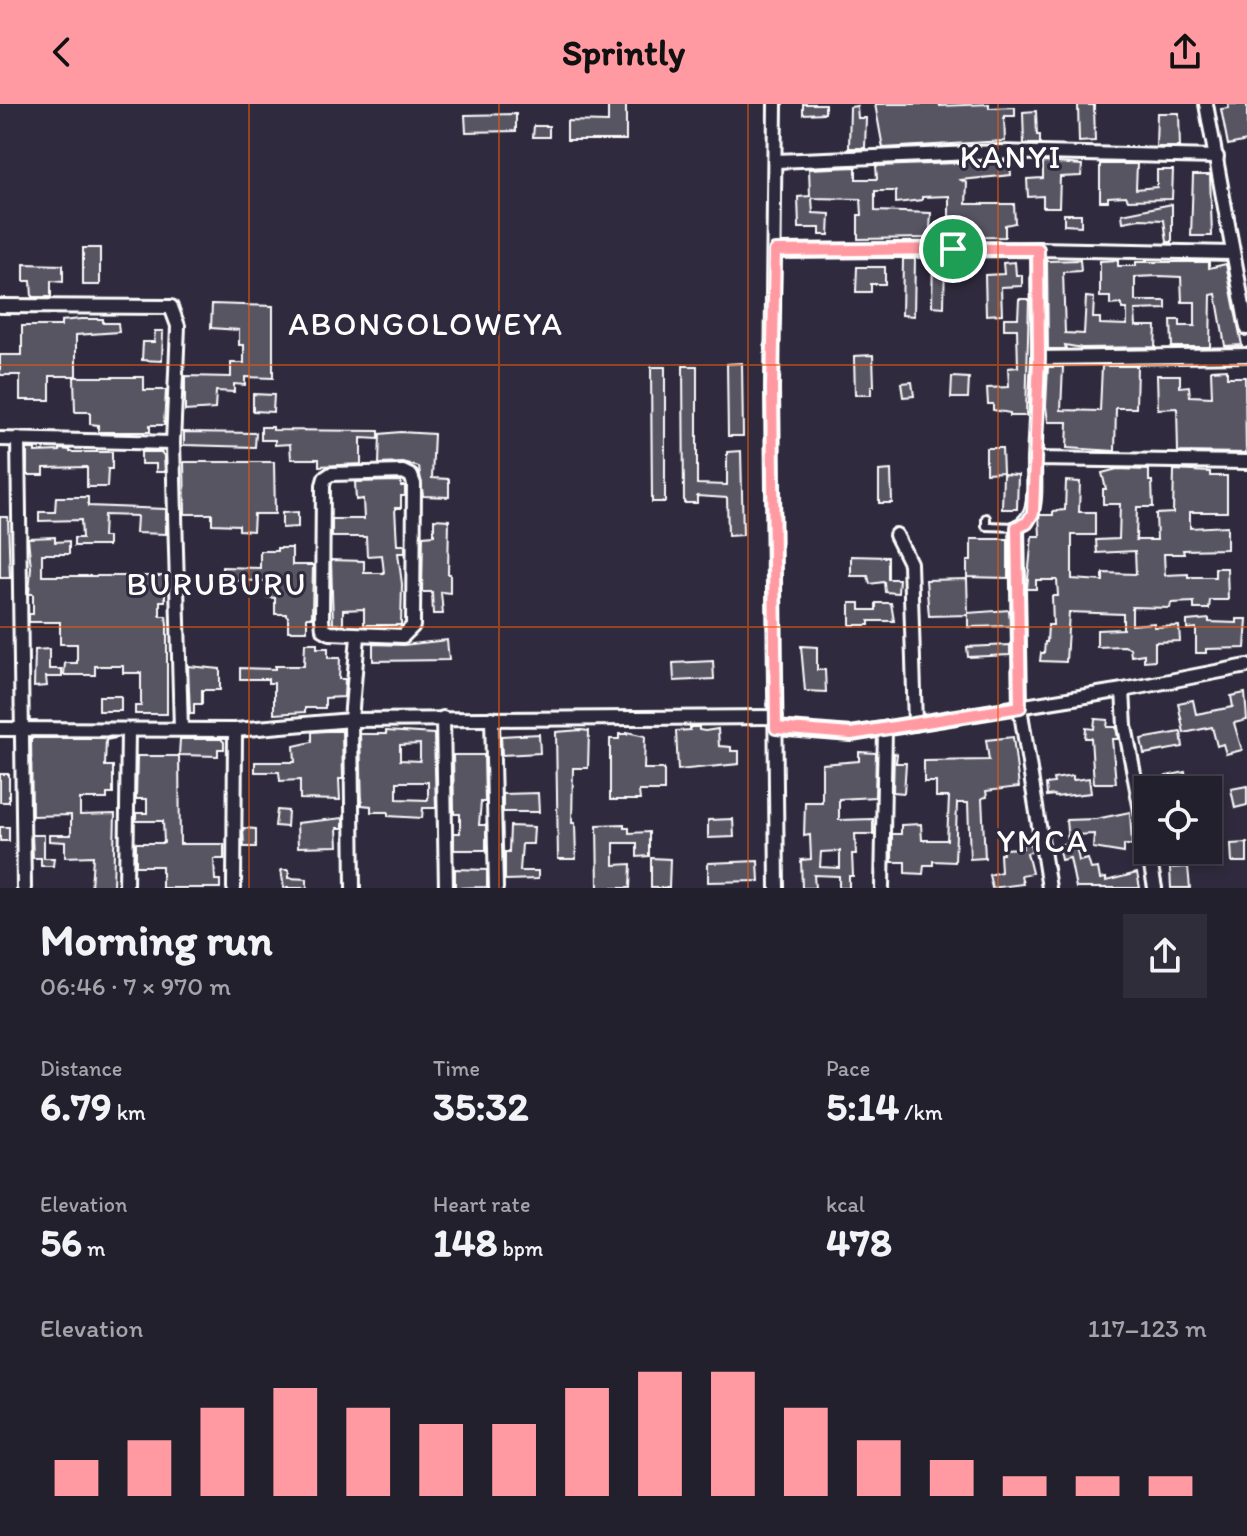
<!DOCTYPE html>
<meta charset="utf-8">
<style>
:root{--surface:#23202e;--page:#2f2d3a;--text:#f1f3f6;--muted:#a3a3aa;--line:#403e4a;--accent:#ff9aa2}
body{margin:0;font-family:Itim,sans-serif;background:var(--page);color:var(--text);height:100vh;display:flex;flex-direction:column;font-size:30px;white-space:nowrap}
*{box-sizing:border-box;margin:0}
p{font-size:26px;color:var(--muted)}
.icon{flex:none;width:44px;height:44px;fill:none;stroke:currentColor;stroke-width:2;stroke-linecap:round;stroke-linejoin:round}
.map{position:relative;height:784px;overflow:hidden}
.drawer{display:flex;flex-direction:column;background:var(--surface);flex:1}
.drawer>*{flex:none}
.controls{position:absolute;left:1134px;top:672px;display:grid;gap:16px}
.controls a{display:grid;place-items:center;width:88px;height:88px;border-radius:0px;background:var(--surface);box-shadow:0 4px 12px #0003,0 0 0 2px var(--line);font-size:40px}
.pin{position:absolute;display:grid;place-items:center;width:68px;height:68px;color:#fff;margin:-34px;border:4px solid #fff;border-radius:50%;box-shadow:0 2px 8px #0007}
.round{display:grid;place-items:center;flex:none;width:84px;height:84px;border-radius:0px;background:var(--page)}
.overview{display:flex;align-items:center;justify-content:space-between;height:136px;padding:0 40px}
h1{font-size:44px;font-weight:700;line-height:60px}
.metrics{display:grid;grid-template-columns:repeat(3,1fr);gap:12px;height:136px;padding:8px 40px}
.metrics div{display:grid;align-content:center}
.metrics b{font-size:40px;font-weight:700}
.metrics small{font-size:22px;font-weight:400}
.metrics p{font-size:22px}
.chart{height:224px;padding:16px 40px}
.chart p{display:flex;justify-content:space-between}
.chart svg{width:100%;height:144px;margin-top:8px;stroke:var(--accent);stroke-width:6}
header{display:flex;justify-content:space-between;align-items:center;height:104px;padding:0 40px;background:var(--accent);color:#111;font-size:36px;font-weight:700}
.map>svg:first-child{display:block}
</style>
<header><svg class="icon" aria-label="back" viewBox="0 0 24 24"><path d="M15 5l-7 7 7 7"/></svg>Sprintly<svg class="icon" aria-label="share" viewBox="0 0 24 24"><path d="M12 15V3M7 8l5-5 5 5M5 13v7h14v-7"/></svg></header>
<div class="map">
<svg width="1247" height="784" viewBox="0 0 1247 784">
<rect width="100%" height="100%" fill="#2f2a3d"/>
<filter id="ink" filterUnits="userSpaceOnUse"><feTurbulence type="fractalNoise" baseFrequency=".0125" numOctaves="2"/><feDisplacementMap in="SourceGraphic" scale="16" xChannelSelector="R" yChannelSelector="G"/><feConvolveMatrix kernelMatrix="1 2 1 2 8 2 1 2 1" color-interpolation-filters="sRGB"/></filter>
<g filter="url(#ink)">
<g fill="#595564" stroke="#fff" stroke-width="2" fill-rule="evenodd">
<polygon points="608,0 626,0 626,36 567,36 567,17 608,18"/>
<polygon points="803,0 825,0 825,9 803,10"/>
<polygon points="875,0 940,0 940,2 989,0 989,4 1015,3 1015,12 1004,12 1005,37 883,44"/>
<polygon points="1228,0 1247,0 1247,37 1228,41 1221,5 1229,4"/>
<polygon points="1078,1 1094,1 1095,37 1079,38"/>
<polygon points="857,2 858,14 866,14 865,44 849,44 850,3"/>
<polygon points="1036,7 1037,31 1040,31 1040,40 1024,40 1023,8"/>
<polygon points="1157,9 1179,9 1180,43 1156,43"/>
<polygon points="516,10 516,27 466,28 465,11"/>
<polygon points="534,22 549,22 549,33 533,33"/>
<path d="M1010 57 1011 71 961 76 967 79 966 100H1014L1015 119 1005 121V133L858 135V111H862L861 95 812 94 813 109 830 110 829 131H820V124H799L798 93 810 92 809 65 856 63V75H877L876 62ZM875 87H896V99L922 96V93L949 92V126L930 125 931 109 875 107Z"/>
<polygon points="1043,58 1082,61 1081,72 1060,73 1059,103 1043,103 1043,92 1028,93 1027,75 1043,74"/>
<polygon points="1100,60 1137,60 1136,85 1157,83 1157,66 1173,66 1172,95 1128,96 1126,92 1108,93 1108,97 1100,97"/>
<polygon points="1193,71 1210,71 1212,132 1191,132"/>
<polygon points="1172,100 1172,138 1167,138 1164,116 1140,115 1123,118 1122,110"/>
<polygon points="1064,110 1081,110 1081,122 1064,121"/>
<rect x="83" y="144" width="17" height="37"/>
<polygon points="903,155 915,155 914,212 902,211"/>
<polygon points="933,155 945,155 944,203 932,202"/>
<polygon points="1080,156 1081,167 1063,168 1065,229 1084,230 1086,193 1094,194 1093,214 1100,214 1100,220 1127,221 1127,205 1122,205 1122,200 1110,201 1110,193 1100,193 1100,157 1118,156 1118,162 1136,162 1136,158 1209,158 1209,164 1226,160 1242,241 1225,242 1216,190 1211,191 1210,243 1172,243 1171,216 1180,216 1180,222 1195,222 1195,198 1182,198 1181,173 1159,172 1135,173 1135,197 1166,197 1166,205 1135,206 1136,222 1156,222 1155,243 1082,244 1065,241 1066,245 1048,245 1047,157"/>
<polygon points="1015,158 1016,171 1022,171 1022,182 1001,183 1002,210 986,211 985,171 1004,170 1003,159"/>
<polygon points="24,160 63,161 63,178 51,177 51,193 32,193 31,177 24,177"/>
<polygon points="857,163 885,163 885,180 871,180 871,188 856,188"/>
<polygon points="1019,195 1029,195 1026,312 1010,312 1010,309 993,306 993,300 988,300 987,284 1009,283 1008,264 1018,263 1017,225 1004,225 1004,214 1018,214"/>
<polygon points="212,200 273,202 273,274 245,273 245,281 234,280 234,288 216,287 215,305 185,307 185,272 231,273 231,259 244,259 244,241 239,241 239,226 211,224"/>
<polygon points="81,215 103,215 103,219 118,219 119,228 76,231 76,272 50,272 50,296 20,296 20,271 0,271 0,251 22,251 22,222 61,222 61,217"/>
<polygon points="155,227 163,227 162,257 142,256 143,238 154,238"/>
<polygon points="873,251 874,282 871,282 871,291 855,291 854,252"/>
<polygon points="742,259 743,332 728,332 727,260"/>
<polygon points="683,262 697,262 697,380 727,381 727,348 741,347 743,431 728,432 727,394 697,392 697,399 684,399"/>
<polygon points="1102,262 1137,262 1136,304 1116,304 1115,347 1067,344 1068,318 1048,318 1046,302 1048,263 1063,263 1061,306 1100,307"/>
<polygon points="651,263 665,263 665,398 652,398"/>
<polygon points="1227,265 1227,273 1245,273 1246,349 1178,348 1177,304 1158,305 1157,271 1180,271 1180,283 1189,282 1190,292 1212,293 1211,266"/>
<polygon points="74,273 144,273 144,286 166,286 164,321 150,321 150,328 98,328 98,321 90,320 90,308 75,308"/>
<polygon points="952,273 969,274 968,294 951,294"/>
<polygon points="912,278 914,292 903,293 901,279"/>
<polygon points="253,290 274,291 273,308 253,307"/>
<polygon points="261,323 273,323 273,326 379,327 379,335 361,334 361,360 319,362 319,355 291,355 290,340 275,341 275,336 261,336"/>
<polygon points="184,328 256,329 255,343 184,341"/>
<polygon points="400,328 434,330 432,374 449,375 449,393 423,392 419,363 403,359 379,360 380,330"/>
<polygon points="986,344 1002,344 1003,368 986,369"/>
<polygon points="27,345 35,345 35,348 60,347 60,345 70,346 70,348 112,348 112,365 108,365 107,383 87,383 87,363 44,364 44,371 27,371"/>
<polygon points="141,348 161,348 164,352 165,368 156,368 156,360 141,360"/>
<polygon points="184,358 274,358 275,410 254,410 253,427 239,426 239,421 212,420 212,410 185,410"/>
<polygon points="1117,365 1149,366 1149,377 1152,377 1153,403 1137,403 1136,436 1157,436 1156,410 1173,409 1174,366 1210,368 1210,372 1227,372 1227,408 1190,408 1190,424 1227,422 1227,445 1183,446 1184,450 1164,450 1165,471 1188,470 1188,473 1215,473 1215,464 1227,464 1228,496 1210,496 1209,505 1194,505 1194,498 1171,499 1170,504 1132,503 1132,521 1154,519 1154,523 1179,522 1180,537 1155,538 1155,556 1144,557 1144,550 1131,552 1130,544 1124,542 1097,543 1097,526 1123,525 1123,510 1069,508 1066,558 1040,557 1041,549 1044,549 1045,538 1047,538 1048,521 1053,521 1052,492 1058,492 1057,476 1036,476 1036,485 1027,485 1032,432 1040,432 1039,411 1053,411 1053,407 1065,406 1066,377 1080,378 1079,408 1095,408 1095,431 1072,431 1072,475 1103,477 1103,469 1136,470 1135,447 1097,449 1096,436 1119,435 1120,400 1103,400 1103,385 1106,385 1102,369"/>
<polygon points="891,366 892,399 879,399 879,367"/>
<polygon points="1003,370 1018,371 1017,405 1002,405"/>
<polygon points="401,377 401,382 405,382 405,392 401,392 401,404 395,404 397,441 405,441 405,449 398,449 402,480 401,521 364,521 364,505 343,506 343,521 333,520 331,456 364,457 364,469 384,469 382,451 367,452 366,433 332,433 332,415 364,415 363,395 356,396 355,378"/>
<polygon points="56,393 88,393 88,402 166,405 166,430 136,429 137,412 104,411 103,433 108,433 108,442 74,442 74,434 82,434 81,416 39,417 39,408 55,408"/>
<polygon points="298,408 298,423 282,424 282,409"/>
<polygon points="0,413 8,413 10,474 0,474"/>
<polygon points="434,415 449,416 448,470 450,470 450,489 441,488 443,510 433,510 432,488 422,488 423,432 434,431"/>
<polygon points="55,433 55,438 69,437 69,450 42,450 42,472 165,472 165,497 160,497 160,512 166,512 167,520 167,610 135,610 135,602 141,602 141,569 123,569 123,562 95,562 95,571 64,571 65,559 77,559 77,540 60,540 60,518 29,518 29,510 33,510 33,490 29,490 31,463 28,434"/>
<polygon points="971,435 1008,435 1008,474 967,473 967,457 971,457"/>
<polygon points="277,444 292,444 292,461 313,461 312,513 307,513 307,527 288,527 288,513 286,510 275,510 275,494 266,493 266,477 222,476 222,463 260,464 260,447 277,447"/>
<polygon points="851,452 888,453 888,475 899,475 898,489 885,488 884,478 870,480 868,472 851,472"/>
<polygon points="967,475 968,509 1009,506 1010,522 968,523 968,511 929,512 926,476"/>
<polygon points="850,499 860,499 860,506 876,506 876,499 891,499 894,517 869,517 869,521 850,521"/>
<polygon points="1209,515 1209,518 1237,519 1237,515 1247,515 1245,544 1206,545 1206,549 1196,549 1196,524 1187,525 1187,517"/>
<polygon points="447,536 449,556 373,557 373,540 403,541"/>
<polygon points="305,539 317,539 317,544 328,544 328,554 340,554 339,575 345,575 344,593 325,594 325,604 305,604 305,608 274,610 274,579 268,579 268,575 240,575 240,564 275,565 275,562 304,562"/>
<polygon points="1010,541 1010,551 968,553 967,543"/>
<polygon points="801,542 817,543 817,566 825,566 826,588 805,587"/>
<polygon points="49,545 49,565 62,565 62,573 46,573 47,582 34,583 35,546"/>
<polygon points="713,557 714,575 674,577 673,559"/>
<polygon points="188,562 220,565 220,586 202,586 202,600 194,600 194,610 190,610"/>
<polygon points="1245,589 1247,616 1234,619 1242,646 1226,650 1223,640 1217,642 1212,623 1184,629 1178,599 1193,596 1196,610 1233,603 1231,592"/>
<rect x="99" y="592" width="22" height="15"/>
<polygon points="1095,615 1108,616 1107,623 1116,623 1118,635 1112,635 1116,679 1094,679 1091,634 1085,634 1086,624 1094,625"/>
<polygon points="690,623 699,623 699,626 705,627 718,625 719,642 731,643 731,647 739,647 739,660 678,666 676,627 690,626"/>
<polygon points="581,626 589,627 588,664 573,664 572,719 575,719 576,755 558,755 556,628"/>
<polygon points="326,627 342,627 343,675 339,675 340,696 300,695 300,676 280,677 279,668 255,668 255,658 295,658 294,642 312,638 312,628"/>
<path d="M386 627 434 630 436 704H423L422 714 388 712V708H371V702L362 701 360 630H386ZM420 640V657L400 656V641ZM397 678H428V696L397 695Z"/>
<polygon points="627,628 645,632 644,665 664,665 664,687 639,687 640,696 610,696 610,635 619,635 619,630 627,630"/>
<polygon points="1181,628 1183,643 1144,650 1141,635"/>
<polygon points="539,630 540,649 502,651 501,632"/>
<polygon points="1013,633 1019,683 986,687 987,693 982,694 985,754 970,755 968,699 957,699 955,758 933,757 933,761 924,761 923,770 905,769 905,758 892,758 892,730 901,730 901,721 921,720 922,736 947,736 949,693 936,693 936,678 924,678 924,657 989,656 986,636"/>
<polygon points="31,634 116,634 106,636 105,662 113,662 113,690 107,690 107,695 80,695 80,711 115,710 113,784 91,784 93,752 65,753 65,738 49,737 49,731 71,731 71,711 32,712"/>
<polygon points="180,635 221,635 224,638 224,645 218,645 218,652 179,651"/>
<path d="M859 648 876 649 875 693 839 695V716L873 715V730H855L856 750H852L853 772H849V784H839V772L814 771 815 784H802L801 756 811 755 810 731 804 732 805 698H822V660L859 657ZM840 747V764L820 763 821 748Z"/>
<polygon points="894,649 897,650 896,659 906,659 904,689 893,688"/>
<polygon points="453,651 484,651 485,698 481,698 479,721 486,721 486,746 454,746 454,729 460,729 460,710 454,710 454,705"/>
<polygon points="137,652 179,652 180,740 224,740 224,755 214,755 215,776 220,776 220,784 162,784 162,762 136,762 136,739 164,739 163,717 136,717 136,709 147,709 147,695 136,695"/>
<polygon points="1185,668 1189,686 1165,686 1162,673"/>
<rect x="0" y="670" width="9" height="28"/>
<polygon points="1073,672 1073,676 1089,674 1091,689 1055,693 1054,691 1047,692 1046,680 1054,679 1053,675"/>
<polygon points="1247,682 1247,701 1235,704 1231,685"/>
<polygon points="538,689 539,708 503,708 503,690"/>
<polygon points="277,706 288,707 287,723 275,722"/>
<polygon points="1130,708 1132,741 1124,741 1124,749 1093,744 1094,730 1074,731 1079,757 1088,755 1091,765 1098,764 1100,775 1106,774 1106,777 1137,769 1140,784 1076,784 1070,754 1061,756 1058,741 1068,739 1066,716 1096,715"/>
<polygon points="343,714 343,724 337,724 338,742 298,743 297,719"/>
<polygon points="733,715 734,733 708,734 708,716"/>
<polygon points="624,720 624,724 629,724 629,729 649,728 649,752 637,753 637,739 614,739 614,761 631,760 630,784 598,784 597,721"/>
<polygon points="510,722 534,723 533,740 522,740 520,767 538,767 538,775 505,776 505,748 509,748"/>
<rect x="0" y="723" width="9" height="14"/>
<polygon points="243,724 256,725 256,743 244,743"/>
<polygon points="32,731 44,731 44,754 54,754 53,762 41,762 41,754 33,754"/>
<polygon points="1030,739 1032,747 1027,749 1032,769 1021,771 1023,780 992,784 989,771 1001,768 1000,750 1003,750 1002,745 1023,744 1022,741"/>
<polygon points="1247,739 1247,758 1232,758 1231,740"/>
<polygon points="651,754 670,755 669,784 651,784"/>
<polygon points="758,757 759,777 708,778 708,759"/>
<polygon points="1188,763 1190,784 1171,784 1170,764"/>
<polygon points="455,765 487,766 487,783 455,784"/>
<polygon points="281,766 289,766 289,774 307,775 307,784 284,784"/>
</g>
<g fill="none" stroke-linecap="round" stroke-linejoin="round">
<g stroke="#fff" stroke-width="12">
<polyline id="service" points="986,414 986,422 1017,423"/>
</g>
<g stroke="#fff" stroke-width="18">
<g id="minor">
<polyline points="775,0 772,285 777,784"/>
<polyline points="1206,0 1247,224"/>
<polyline points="776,57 999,48 1217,53"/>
<polyline points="775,147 1038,145 1232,149"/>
<polyline points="0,202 171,203 178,222 173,339 181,625"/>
<polyline points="1039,254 1247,251"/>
<polyline points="0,335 173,339"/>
<polyline points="18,335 24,784"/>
<polyline points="1034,355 1039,254 1038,145"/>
<polygon points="403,368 411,372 414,380 413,522 403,532 330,529 323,525 322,515 323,381 325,374 331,370"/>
<polyline points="896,431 910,459 915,620"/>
<polyline points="1123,586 1125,622 1148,744"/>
<polyline points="443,614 446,784"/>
<polyline points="492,614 496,784"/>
<polyline points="776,624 851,630 1123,586 1247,562"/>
<polyline points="0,625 235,626 351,616 776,613"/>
<polyline points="1148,746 1155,784"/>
<polyline points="126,784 128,626"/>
<polyline points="234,784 235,626"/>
<polyline points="353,784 351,616 358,532"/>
<polyline points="882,784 885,625"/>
<path d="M1049 784 1020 603 1017 423C1041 412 1033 379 1034 355L1247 358"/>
</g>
</g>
<use href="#service" stroke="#2f2a3d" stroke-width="6"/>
<use href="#minor" stroke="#2f2a3d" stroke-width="12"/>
</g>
</g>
<g fill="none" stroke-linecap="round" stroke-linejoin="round" filter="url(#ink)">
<g stroke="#fff" stroke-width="16">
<polygon id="route" points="953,145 1038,145 1039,254 1033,409 1027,419 1017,423 1020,603 851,630 776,624 772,285 775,147"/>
</g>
<use href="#route" stroke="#ff9aa2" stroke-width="10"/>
</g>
<path fill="none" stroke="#e8590c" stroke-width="2" stroke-opacity="0.55" d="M249 0V784M499 0V784M748 0V784M998 0V784M0 261H1247M0 523H1247"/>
<g text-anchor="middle" stroke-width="6" stroke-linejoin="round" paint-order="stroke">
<g font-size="32" letter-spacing="2" fill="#fff" stroke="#2f2a3d">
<text x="1011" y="64">KANYI</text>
<text x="426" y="231">ABONGOLOWEYA</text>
<text x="217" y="491">BURUBURU</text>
<text x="1043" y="748">YMCA</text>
</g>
</g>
</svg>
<div class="controls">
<a><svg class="icon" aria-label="locate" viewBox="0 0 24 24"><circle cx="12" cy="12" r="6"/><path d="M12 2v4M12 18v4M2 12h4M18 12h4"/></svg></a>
</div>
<div class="pin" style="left:953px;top:145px;background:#1e9e55"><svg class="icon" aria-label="arrive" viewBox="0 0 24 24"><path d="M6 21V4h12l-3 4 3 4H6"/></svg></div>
</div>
<section class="drawer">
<div class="overview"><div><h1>Morning run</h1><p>06:46 · 7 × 970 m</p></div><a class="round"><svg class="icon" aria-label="share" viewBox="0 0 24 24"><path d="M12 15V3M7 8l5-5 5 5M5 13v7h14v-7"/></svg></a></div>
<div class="metrics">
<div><p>Distance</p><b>6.79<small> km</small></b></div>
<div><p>Time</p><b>35:32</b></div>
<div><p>Pace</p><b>5:14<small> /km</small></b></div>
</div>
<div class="metrics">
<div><p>Elevation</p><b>56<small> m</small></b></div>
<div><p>Heart rate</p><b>148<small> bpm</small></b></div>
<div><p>kcal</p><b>478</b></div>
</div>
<div class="chart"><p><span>Elevation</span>117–123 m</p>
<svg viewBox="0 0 160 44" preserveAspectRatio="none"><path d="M5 44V33M15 44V27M25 44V17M35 44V11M45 44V17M55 44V22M65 44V22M75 44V11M85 44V6M95 44V6M105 44V17M115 44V27M125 44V33M135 44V38M145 44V38M155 44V38"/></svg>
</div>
</section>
